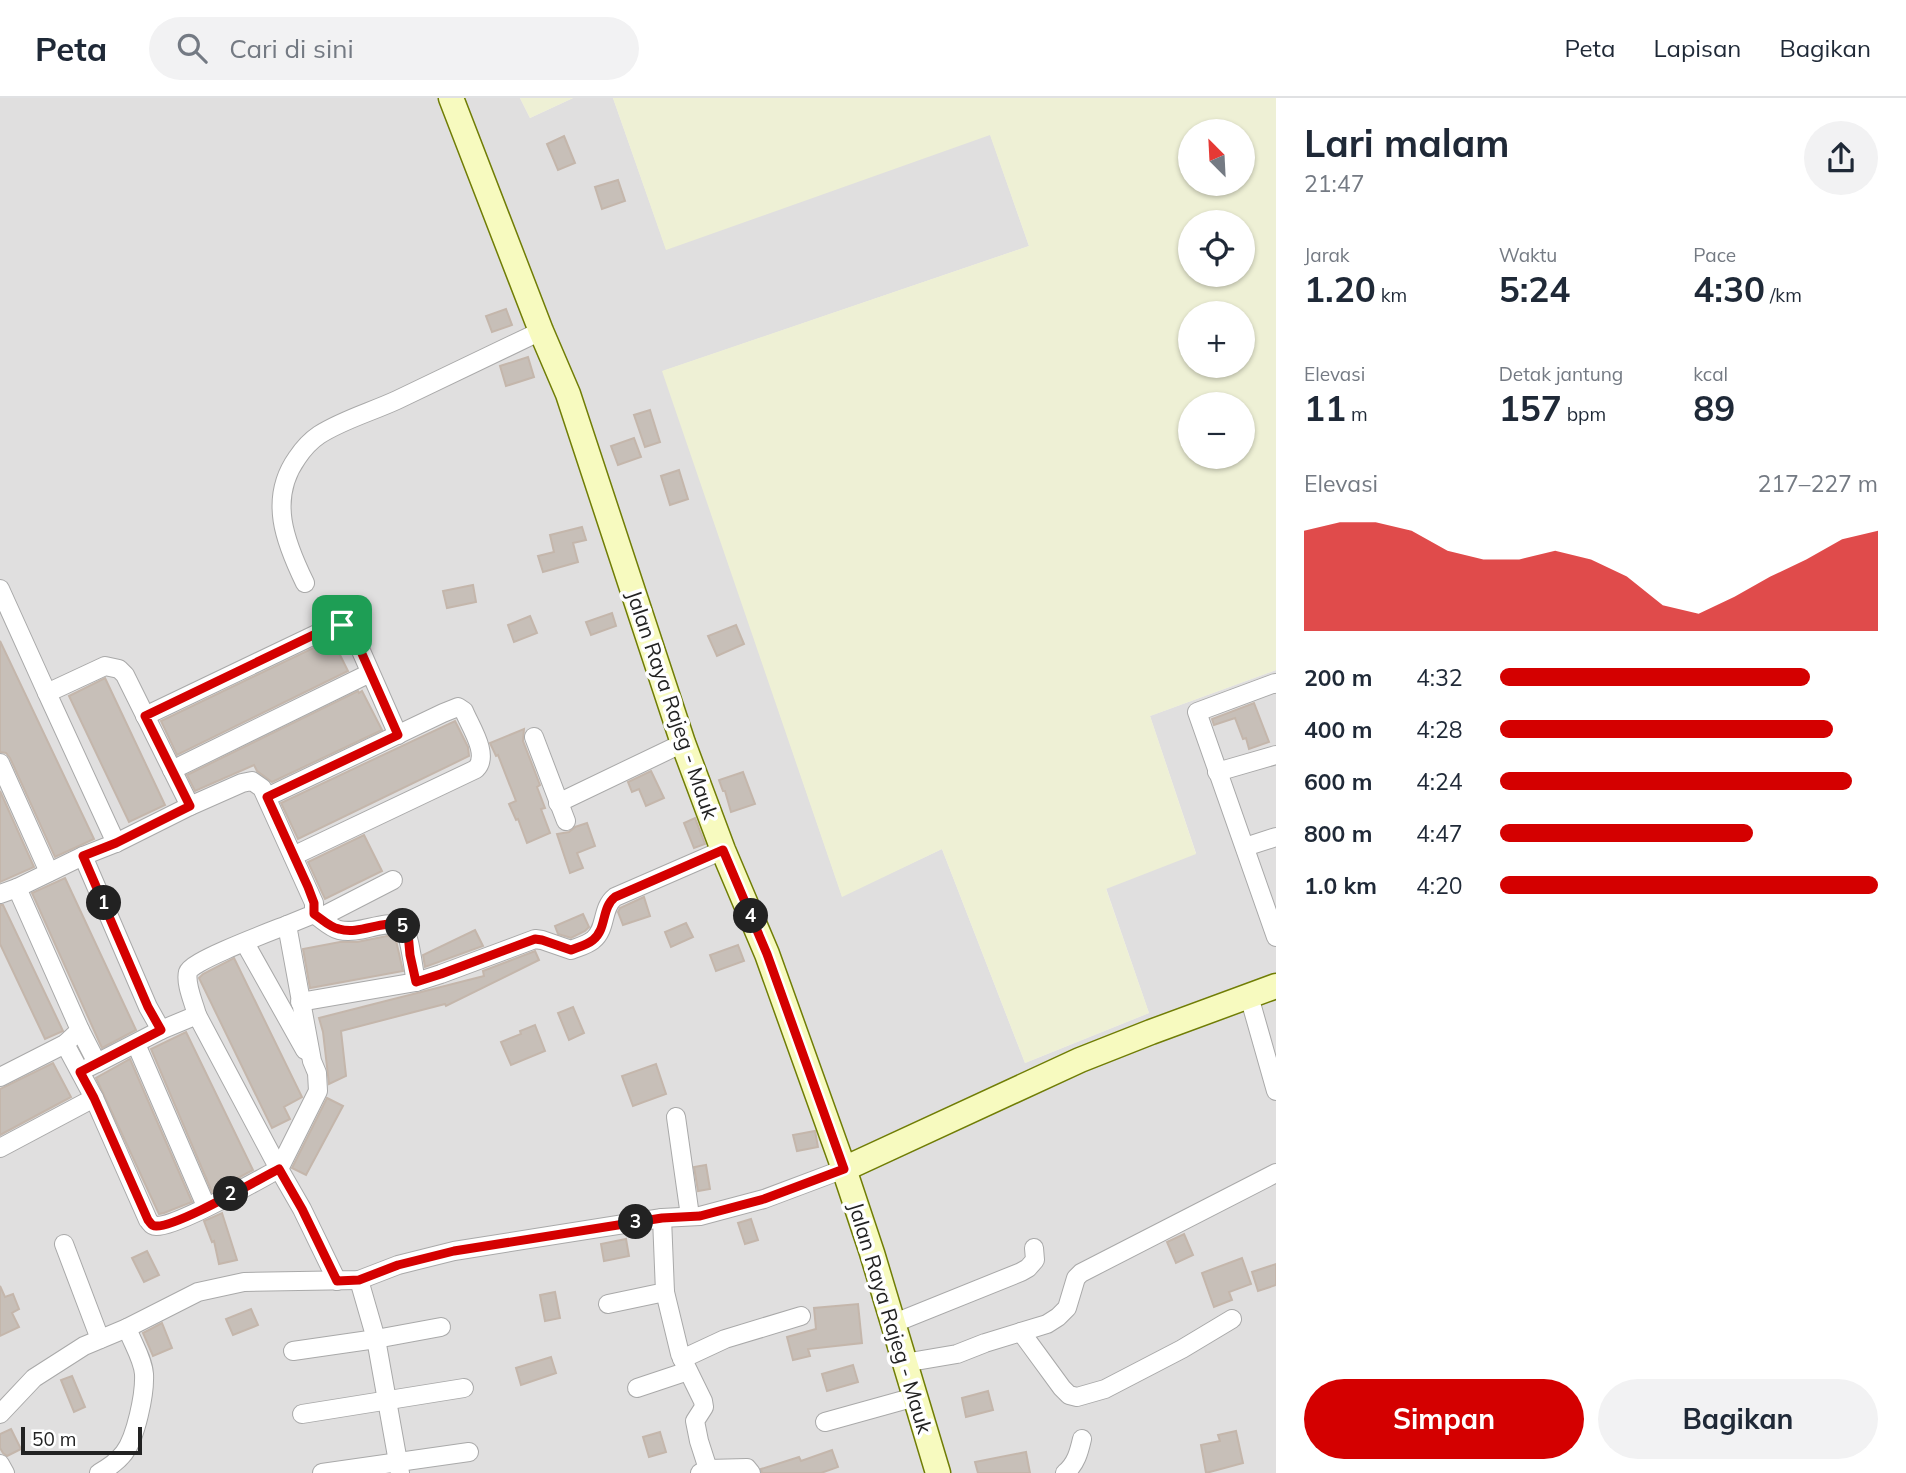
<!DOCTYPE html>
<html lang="id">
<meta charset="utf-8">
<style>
:root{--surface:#fff;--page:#f2f2f3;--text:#1f2937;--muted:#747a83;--line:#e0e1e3;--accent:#d40000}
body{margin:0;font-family:Mulish,sans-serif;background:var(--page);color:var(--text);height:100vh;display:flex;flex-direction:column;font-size:26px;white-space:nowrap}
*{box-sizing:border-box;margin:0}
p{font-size:23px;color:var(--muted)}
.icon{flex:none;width:38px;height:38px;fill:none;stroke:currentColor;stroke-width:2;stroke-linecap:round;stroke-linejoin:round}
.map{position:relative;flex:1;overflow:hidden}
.drawer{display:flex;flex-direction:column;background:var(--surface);width:630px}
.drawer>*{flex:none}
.needle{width:46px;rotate:336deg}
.tools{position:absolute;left:1178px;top:21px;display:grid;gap:14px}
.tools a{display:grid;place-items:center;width:77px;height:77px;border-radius:50%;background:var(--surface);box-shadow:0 2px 5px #0004;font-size:35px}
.scale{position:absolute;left:21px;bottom:18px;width:121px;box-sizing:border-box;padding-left:7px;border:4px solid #222;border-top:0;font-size:19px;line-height:24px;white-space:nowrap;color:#222;-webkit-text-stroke:5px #fff;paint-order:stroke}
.pin{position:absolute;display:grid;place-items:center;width:60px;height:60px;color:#fff;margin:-30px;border-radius:14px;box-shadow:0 4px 10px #0006}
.km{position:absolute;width:35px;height:35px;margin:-18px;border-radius:50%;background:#222;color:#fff;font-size:19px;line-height:35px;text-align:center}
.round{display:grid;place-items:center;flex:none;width:74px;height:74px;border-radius:37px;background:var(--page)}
.summary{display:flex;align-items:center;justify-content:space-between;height:119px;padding:0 28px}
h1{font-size:38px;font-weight:700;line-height:52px}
.figures{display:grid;grid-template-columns:repeat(3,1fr);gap:10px;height:119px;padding:7px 28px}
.figures div{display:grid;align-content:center}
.figures b{font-size:35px;font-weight:700}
.figures small{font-size:19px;font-weight:400}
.figures p{font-size:19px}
.chart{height:196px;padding:14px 28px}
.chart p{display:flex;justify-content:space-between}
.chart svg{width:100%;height:126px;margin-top:7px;fill:var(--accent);opacity:.7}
.action{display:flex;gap:14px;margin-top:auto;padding:14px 28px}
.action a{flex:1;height:80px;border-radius:42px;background:var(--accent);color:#fff;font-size:28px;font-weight:700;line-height:80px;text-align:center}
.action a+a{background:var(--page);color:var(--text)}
ul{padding:0 28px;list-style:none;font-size:23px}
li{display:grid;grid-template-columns:112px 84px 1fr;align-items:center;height:52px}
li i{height:18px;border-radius:9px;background:var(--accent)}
header{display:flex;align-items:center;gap:42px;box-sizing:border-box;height:98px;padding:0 35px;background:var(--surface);border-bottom:2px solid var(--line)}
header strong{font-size:33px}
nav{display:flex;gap:38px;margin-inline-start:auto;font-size:24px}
.search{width:490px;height:63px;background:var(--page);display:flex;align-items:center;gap:18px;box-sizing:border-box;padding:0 24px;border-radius:38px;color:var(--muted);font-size:26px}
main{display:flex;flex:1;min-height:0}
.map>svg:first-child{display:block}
</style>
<header>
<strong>Peta</strong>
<div class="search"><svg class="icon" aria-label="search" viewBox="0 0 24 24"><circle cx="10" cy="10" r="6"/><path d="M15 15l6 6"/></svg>Cari di sini</div>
<nav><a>Peta</a><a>Lapisan</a><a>Bagikan</a></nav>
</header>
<main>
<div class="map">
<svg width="1276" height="1375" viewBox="0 0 1276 1375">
<rect width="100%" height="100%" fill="#f2efe9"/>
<polygon fill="#e0dfdf" points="0,0 520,0 530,20 573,0 613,0 666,151 990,36 1029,148 663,273 842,798 942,751 1025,965 1149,915 1106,790 1196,755 1150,618 1276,572 1276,1375 0,1375"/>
<g fill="#eef0d5" fill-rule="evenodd">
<polygon points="520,0 573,0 530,20"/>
<path d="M613 0H1276V572L1150 618 1196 756 1106 791 1149 915 1025 965 942 751 842 799 662 273 1029 148 990 37 666 152ZM1190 33H1242V86H1190ZM1190 124H1242V177H1190ZM1190 215H1242V268H1190ZM1190 306H1242V359H1190Z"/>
</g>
<g fill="#c7bfb8" stroke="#c4b6ab" stroke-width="2">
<polygon points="564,38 575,65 558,72 547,46"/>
<polygon points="618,82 625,103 602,111 595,89"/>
<polygon points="506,211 512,227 492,234 486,218"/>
<polygon points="528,259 534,279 506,288 500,268"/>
<polygon points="650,312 660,344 645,349 634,317"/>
<polygon points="634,340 641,359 618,367 611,348"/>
<polygon points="679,372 688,401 670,407 661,378"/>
<polygon points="582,429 586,442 573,445 578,464 543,474 538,458 554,454 550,437"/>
<polygon points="473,487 476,504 447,510 443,493"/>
<polygon points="612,515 616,528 591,537 586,524"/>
<polygon points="530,518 537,535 514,544 508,527"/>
<polygon points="736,527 744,546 717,558 708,538"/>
<polygon points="332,541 348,573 177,657 161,623"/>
<polygon points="0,543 94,741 55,759 10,660 6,655 0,654"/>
<polygon points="105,580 165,707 129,724 69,598"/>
<polygon points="358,593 359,595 362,593 382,632 272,684 257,673 254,667 195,693 187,677"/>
<polygon points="1254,605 1269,644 1249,651 1246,640 1243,641 1235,620 1214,627 1212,621"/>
<polygon points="455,623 468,649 469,658 298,741 281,705"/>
<polygon points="524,631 523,643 540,687 537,689 545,710 541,711 550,735 527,745 518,721 516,722 509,706 516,703 498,657 496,658 490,645"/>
<polygon points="651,673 664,700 646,708 639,691 632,694 628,684"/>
<polygon points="743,674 755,706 731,714 725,693 723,693 719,682"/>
<polygon points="0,693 34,769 0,784"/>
<polygon points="695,720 705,746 694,750 684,725"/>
<polygon points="587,725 595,748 577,755 583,770 570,775 557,736 569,734 575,729"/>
<polygon points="364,737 382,773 325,801 308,764"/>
<polygon points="65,780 136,932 102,950 32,795"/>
<polygon points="644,799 650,818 623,827 618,814 620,810"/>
<polygon points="0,807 3,807 63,933 45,941 0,846"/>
<polygon points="583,816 589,829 585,833 571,840 558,836 555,828"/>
<polygon points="686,825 693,839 671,849 665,834"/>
<polygon points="475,832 483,848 425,869 423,857"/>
<polygon points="387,838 395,838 403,873 310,890 303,851 340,844 357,844"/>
<polygon points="738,847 744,863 716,873 710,857"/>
<polygon points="535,853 539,862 446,908 445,906 341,933 346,978 329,986 323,934 319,920 484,878 483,873"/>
<polygon points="234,860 302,999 284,1009 290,1021 272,1030 199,880 203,876"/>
<polygon points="573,909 584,935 569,942 558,915"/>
<polygon points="535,927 545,953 511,967 501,944 521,936 520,933"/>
<polygon points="186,934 253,1072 212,1094 151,951"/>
<polygon points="130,961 192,1104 164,1115 159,1116 96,980"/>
<polygon points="53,965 71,999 0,1037 0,991"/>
<polygon points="656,966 666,996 633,1008 622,978"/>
<polygon points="327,1000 343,1008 306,1077 292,1070"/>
<polygon points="815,1033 818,1049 797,1053 793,1037"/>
<polygon points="706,1067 710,1091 698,1093 694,1069"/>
<polygon points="222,1115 237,1162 219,1166 214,1143 212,1144 204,1123"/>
<polygon points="751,1121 758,1142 745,1146 738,1125"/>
<polygon points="1184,1136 1193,1157 1176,1165 1167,1144"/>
<polygon points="626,1141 629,1158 604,1163 601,1146"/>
<polygon points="147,1153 159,1177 144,1184 132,1160"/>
<polygon points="1242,1160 1251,1186 1229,1194 1232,1202 1214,1209 1202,1175"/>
<polygon points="1276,1166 1276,1187 1258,1193 1252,1174"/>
<polygon points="0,1188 5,1199 13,1196 19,1211 12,1215 19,1229 0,1238"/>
<polygon points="555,1194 560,1220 545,1223 540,1197"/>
<polygon points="858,1206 862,1245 808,1251 810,1258 793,1262 787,1239 816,1231 814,1210"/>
<polygon points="251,1211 258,1227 233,1237 226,1221"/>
<polygon points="162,1225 172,1250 153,1258 143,1235"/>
<polygon points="551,1259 556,1275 521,1287 516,1270"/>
<polygon points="853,1267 858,1284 827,1293 822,1276"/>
<polygon points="72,1278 85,1309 74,1314 61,1282"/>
<polygon points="988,1293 993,1312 966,1319 962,1300"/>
<polygon points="11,1331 21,1351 7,1358 3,1355 0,1350 0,1336"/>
<polygon points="1236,1333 1243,1365 1206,1375 1201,1347 1220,1343 1218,1337"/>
<polygon points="660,1334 666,1354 649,1359 643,1339"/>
<polygon points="832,1352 838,1369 821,1375 762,1375 761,1371 799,1359 801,1363"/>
<polygon points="1026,1354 1030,1375 978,1375 975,1364"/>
</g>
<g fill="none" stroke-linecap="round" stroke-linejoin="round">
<g stroke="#a9a9a9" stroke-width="20">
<g id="street">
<path d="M305 485C285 444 268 401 297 360 303 351 310 343 319 337 342 322 371 314 397 302 445 279 493 256 541 233"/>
<polyline points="0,491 47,595 105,568 119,571 125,577 190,708"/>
<polyline points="1276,586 1275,585 1197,614 1276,839"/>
<polyline points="47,595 116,745"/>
<polyline points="145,618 329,530 347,527 354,537 398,637"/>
<polyline points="534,639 566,723"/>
<polyline points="0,665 49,774"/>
<polyline points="172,672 370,575"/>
<polyline points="1217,674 1276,657"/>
<path d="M267 699 443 615 458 609 464 613C470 628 490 657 476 671L293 758"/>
<polyline points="558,705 683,645"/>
<polyline points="1245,749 1276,739"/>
<path d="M83 758 148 909 161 932 197 917 279 1071C256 1083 177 1129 156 1128 151 1128 151 1125 148 1122L94 1000"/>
<polyline points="0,796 17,790 83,758 116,745 190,708 242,685 252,683 262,690 314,805 314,816 287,827 312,963 317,975 318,993 279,1071 302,1111 337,1183"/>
<path d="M314 816C322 821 329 829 339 832 360 837 381 822 402 827 410 835 413 870 416 884L441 876 535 841 542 842 571 852C578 849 587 847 593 842 607 831 601 810 615 799L723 752"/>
<polyline points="323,822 327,816 393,782"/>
<polyline points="245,845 305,952"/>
<polyline points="1249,898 1276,993"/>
<polyline points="300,904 416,884"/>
<path d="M197 917C194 905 185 886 188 874 191 863 272 833 287 827"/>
<polyline points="80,932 97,965 89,969"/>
<polyline points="136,946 206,1108"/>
<polyline points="97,965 161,932"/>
<polyline points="0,979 65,946 80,932 17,790"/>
<polyline points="676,1019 690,1118"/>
<polyline points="0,1050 94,1000 65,946"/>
<polyline points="64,1146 100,1241"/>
<polyline points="359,1182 376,1241 400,1375"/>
<polyline points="665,1194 680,1256 703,1303 704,1309 695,1323 699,1343 708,1371"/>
<polyline points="608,1206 665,1194 662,1120"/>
<polyline points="892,1226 1021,1174 1028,1170 1035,1162 1034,1150"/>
<polyline points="1021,1234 1062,1290 1069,1297 1077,1299 1105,1291 1182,1251 1232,1221"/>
<polyline points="293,1253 376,1241 441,1229"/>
<polyline points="682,1261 725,1241 801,1218"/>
<polyline points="904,1265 957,1256 985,1245 1047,1226 1058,1219 1067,1210 1076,1180 1081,1175 1276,1075"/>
<polyline points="637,1290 688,1273"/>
<polyline points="0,1316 34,1280 84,1248 127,1230 198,1194 244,1184 359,1182 398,1167 454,1153 662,1120 700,1118 764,1101 844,1071"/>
<polyline points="302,1316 464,1290"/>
<polyline points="825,1324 915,1299"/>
<polyline points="0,1366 5,1375"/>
<path d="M99 1375C108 1370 117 1364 124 1355 136 1339 145 1296 144 1276 143 1261 132 1244 127 1230"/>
<polyline points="322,1375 469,1354"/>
<polyline points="700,1375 708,1371 747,1370 751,1375"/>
<path d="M1065 1375C1076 1366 1079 1354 1082 1341"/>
</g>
</g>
<g stroke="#707d05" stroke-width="27">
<g id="secondary">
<polyline points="451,0 541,233 568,296 683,645 723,752 767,856 844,1071 872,1155 938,1375"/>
<polyline points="844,1071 1080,962 1151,934 1276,888"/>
</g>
</g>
<use href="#street" stroke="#fff" stroke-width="18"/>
<use href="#secondary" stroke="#f7fabf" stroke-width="24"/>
</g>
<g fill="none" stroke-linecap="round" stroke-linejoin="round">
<g stroke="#fff" stroke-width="14">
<path id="route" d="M342 527H346L351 531 398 637 267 699 308 789 314 805V816C322 821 329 829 339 831 360 837 381 822 402 827L408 835 410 857 416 884 441 876 535 841 542 842 571 852C578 849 587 847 593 842 607 831 601 810 615 799L723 752 767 856 844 1071 764 1101 700 1118 662 1120 454 1153 398 1167 359 1182 337 1183 302 1111 279 1071C257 1082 177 1129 156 1128 151 1128 151 1125 148 1122L94 1000 80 974 161 932 148 909 83 758 116 745 190 708 145 618 328 530Z"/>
</g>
<use href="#route" stroke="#d40000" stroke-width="9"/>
</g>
<g text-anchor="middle" stroke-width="7" stroke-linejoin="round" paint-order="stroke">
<g font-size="21" fill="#222" stroke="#fff">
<text transform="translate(672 607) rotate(71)" y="7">Jalan Raya Rajeg - Mauk</text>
<text transform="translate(890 1220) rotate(73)" y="7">Jalan Raya Rajeg - Mauk</text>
</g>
</g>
</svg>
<div class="tools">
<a><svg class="needle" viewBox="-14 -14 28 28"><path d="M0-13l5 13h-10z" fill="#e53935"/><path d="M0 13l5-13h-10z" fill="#747a83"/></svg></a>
<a><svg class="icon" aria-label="locate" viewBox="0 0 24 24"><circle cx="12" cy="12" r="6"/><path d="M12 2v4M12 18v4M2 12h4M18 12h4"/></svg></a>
<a>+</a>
<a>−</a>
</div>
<div class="scale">50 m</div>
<div class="pin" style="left:342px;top:527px;background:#1e9e55"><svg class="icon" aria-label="arrive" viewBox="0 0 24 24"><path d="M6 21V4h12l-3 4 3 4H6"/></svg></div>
<b class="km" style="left:104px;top:805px">1</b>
<b class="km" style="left:231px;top:1096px">2</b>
<b class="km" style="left:636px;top:1124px">3</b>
<b class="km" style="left:751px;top:818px">4</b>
<b class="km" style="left:403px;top:828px">5</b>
</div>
<section class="drawer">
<div class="summary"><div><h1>Lari malam</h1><p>21:47</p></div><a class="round"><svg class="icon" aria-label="share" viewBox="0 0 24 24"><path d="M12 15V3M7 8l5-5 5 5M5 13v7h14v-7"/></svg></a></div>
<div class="figures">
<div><p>Jarak</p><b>1.20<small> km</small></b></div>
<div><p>Waktu</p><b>5:24</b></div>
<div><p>Pace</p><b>4:30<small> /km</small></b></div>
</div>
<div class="figures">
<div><p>Elevasi</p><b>11<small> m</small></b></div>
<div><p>Detak jantung</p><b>157<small> bpm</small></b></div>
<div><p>kcal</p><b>89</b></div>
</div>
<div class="chart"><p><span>Elevasi</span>217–227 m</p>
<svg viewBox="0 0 160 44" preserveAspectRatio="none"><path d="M0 44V9L10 6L20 6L30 9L40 16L50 19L60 19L70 16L80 19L90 25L100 35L110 38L120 32L130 25L140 19L150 12L160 9V44z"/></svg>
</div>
<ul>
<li><b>200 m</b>4:32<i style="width:82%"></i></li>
<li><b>400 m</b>4:28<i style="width:88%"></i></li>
<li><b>600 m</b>4:24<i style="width:93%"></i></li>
<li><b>800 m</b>4:47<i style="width:67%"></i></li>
<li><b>1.0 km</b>4:20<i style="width:100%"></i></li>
</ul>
<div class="action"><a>Simpan</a><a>Bagikan</a></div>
</section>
</main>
